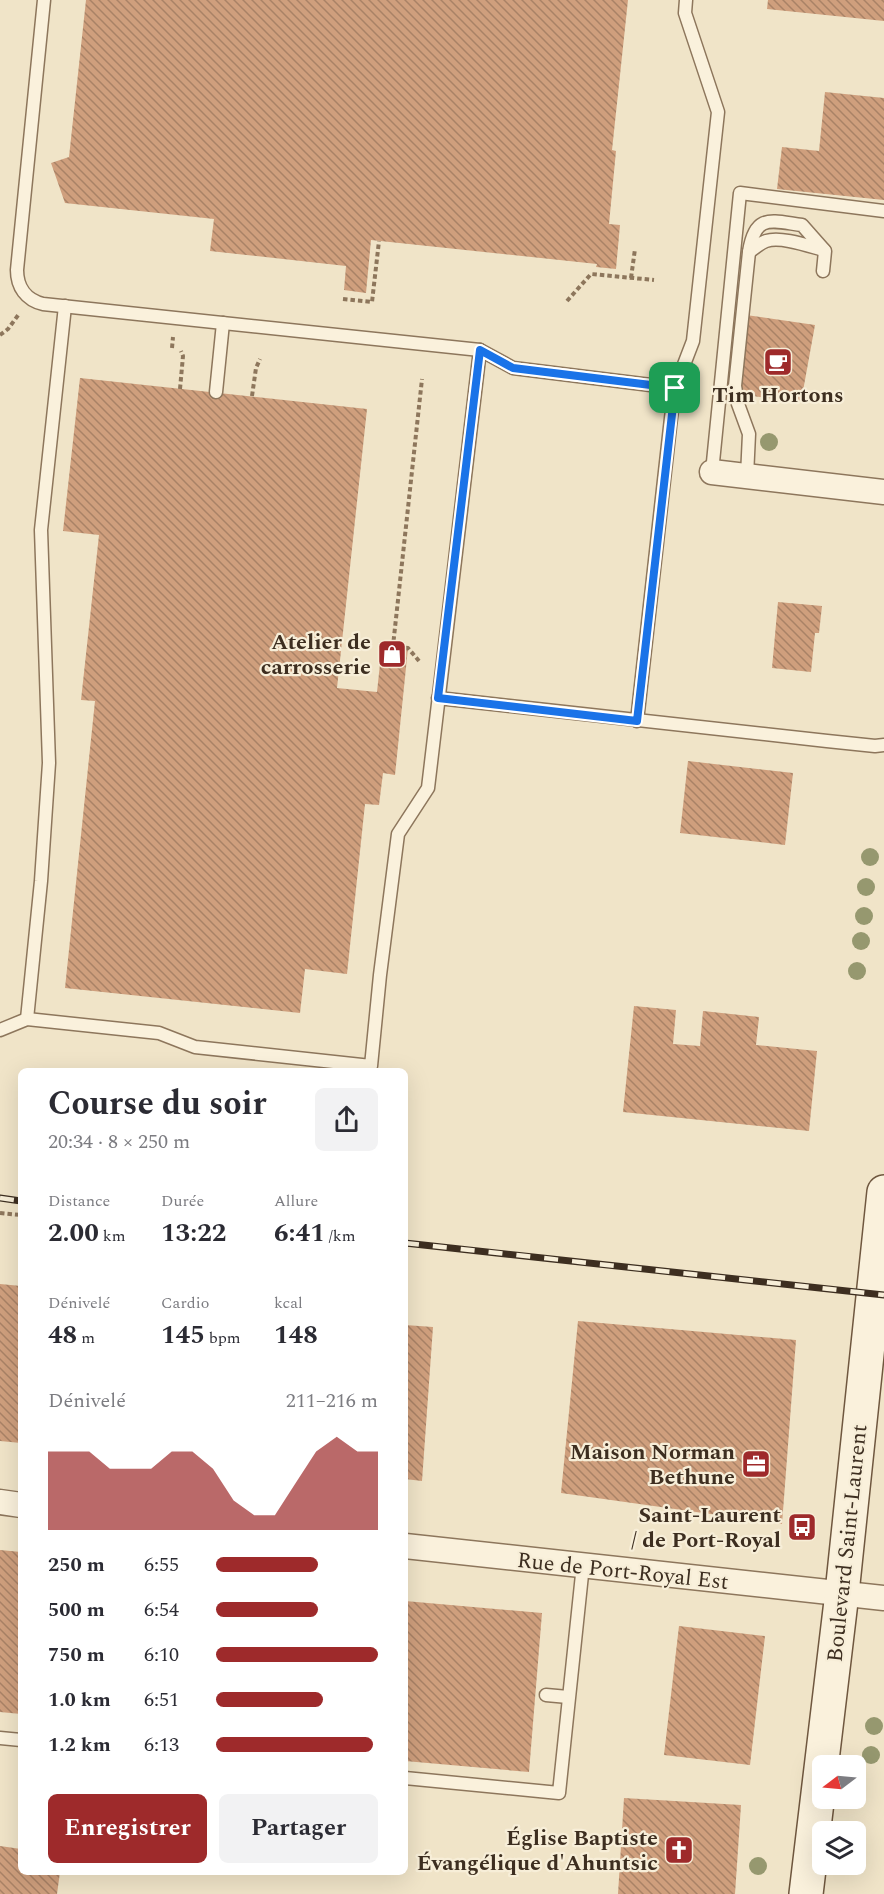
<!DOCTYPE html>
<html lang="fr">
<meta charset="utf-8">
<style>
:root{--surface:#fff;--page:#f2f2f3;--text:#2b2b33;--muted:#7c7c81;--accent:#9e2a2b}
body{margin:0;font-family:Spectral,serif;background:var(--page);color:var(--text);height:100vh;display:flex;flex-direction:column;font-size:22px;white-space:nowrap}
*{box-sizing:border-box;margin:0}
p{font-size:20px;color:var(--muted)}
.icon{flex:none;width:33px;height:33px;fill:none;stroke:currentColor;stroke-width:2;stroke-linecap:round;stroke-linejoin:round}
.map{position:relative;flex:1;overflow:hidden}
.sheet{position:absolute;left:18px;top:1068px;width:390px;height:807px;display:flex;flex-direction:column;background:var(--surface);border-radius:9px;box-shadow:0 6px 24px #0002}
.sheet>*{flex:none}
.needle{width:39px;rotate:254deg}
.tools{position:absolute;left:812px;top:1755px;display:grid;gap:12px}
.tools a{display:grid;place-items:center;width:54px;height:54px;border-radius:9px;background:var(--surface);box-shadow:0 6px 24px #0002;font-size:30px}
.pin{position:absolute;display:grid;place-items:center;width:51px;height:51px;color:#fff;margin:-26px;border-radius:12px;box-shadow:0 3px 9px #0006}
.round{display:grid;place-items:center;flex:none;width:63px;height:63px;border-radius:9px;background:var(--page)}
.headline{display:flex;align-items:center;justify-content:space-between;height:102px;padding:0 30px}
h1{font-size:33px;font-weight:700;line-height:45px}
.figures{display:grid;grid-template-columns:repeat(3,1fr);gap:9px;height:102px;padding:6px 30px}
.figures div{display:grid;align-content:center}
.figures b{font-size:26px;font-weight:700}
.figures small{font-size:16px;font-weight:400}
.figures p{font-size:16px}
.chart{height:168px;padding:12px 30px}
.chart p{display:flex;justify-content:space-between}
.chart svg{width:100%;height:108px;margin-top:6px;fill:var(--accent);opacity:.7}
.cta{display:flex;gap:12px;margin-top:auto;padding:12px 30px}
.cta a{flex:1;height:69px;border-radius:9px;background:var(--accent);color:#fff;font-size:24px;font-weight:700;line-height:69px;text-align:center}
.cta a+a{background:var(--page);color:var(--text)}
ul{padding:0 30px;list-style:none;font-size:20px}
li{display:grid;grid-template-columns:96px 72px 1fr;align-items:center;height:45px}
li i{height:15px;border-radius:8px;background:var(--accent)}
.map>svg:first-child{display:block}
</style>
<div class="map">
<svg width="884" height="1894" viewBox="0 0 884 1894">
<defs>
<pattern id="building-back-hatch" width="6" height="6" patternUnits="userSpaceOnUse" patternTransform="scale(1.5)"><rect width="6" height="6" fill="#cf9f7d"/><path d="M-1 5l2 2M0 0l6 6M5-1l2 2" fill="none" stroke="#a98266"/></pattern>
</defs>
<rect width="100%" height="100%" fill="#f0e4c8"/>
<g fill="url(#building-back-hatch)">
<polygon points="86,0 628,0 612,150 616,151 609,224 620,225 616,269 596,267 597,264 371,240 366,293 344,290 346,266 210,251 214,219 65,203 51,163 69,157"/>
<polygon points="768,0 884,0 884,21 767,9"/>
<polygon points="825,92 884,98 884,200 777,189 782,147 819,151"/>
<polygon points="746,315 815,325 801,402 736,394"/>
<polygon points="80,378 367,409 337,688 377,692 382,645 408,648 395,775 383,773 379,805 365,804 347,974 305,969 300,1013 65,988 95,701 81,700 99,535 63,531"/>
<polygon points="778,602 822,606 819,633 815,633 811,672 772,668"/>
<polygon points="688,761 793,773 785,845 680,833"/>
<polygon points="634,1006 676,1010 673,1044 700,1046 703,1011 759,1017 756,1045 817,1051 809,1131 623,1112"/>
<polygon points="0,1284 21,1286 21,1443 0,1441"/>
<polygon points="578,1321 796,1340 782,1524 561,1493"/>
<polygon points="405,1325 433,1327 422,1481 405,1479"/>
<polygon points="0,1550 21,1552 21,1714 0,1712"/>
<polygon points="405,1601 542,1613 529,1772 405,1761"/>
<polygon points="679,1626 765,1636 750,1765 664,1755"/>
<polygon points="624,1798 741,1805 735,1894 618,1894"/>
<polygon points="0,1846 21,1849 21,1872 60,1872 57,1894 0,1894"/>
</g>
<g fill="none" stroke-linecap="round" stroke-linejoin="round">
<g stroke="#8d765c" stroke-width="15">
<g id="service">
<path d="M44 0 17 270C17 287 26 300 43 304L480 350 513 368 675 388"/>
<path d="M749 252C755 248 760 243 766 241 781 236 809 246 824 250"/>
<polyline points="216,392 223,323"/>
<polyline points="712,472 740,193 884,211"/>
<path d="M747 476 749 434 738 404 735 386 749 252C755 213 771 221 802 225L825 251 823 271"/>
<polyline points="438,698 827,741 875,746 884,745"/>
<polyline points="637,721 671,418 675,388 693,341 718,112 685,13 686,0"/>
<polyline points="27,1019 41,881 49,763 41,530 65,306"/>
<polyline points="0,1030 27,1019 159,1033 195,1047 371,1066 380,975 398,834 428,788 480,350"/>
<polyline points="546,1695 568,1697"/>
<polyline points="0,1738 21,1740"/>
<polyline points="405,1778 559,1793 583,1565"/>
</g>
</g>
<g stroke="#8d765c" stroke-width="27">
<g id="minor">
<polyline points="712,472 884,492"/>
<polyline points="0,1502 21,1505"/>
<polyline points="405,1546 884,1598"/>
</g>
</g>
<g stroke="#6f573f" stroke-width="36">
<polyline id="secondary" points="806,1894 842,1593 884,1192"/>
</g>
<g stroke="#8d765c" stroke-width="4" stroke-dasharray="4.5 3" stroke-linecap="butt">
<polyline points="631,278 635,249"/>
<polyline points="343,299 372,302 379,241"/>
<polyline points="567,301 591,274 654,280"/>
<polyline points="0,335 8,329 19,314"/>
<polyline points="172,348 173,337"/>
<polyline points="180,389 183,356 181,351"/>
<polyline points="252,396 256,368 260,359"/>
<polyline points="419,661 408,648 393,646 422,379"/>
<polyline points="0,1213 21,1215"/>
</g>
<use href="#service" stroke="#faf1dc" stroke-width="12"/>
<use href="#minor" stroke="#faf1dc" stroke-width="24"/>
<use href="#secondary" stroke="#faf1dc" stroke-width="33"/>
<g stroke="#3d2e20" stroke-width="7">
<g id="rail">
<polyline points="0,1198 21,1201"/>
<polyline points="405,1243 884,1295"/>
</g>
</g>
<use href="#rail" stroke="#f7eed8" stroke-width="4.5" stroke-dasharray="14" stroke-linecap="butt"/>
</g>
<g fill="#96986f">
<circle cx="769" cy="442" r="9"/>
<circle cx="870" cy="857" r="9"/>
<circle cx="866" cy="887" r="9"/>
<circle cx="864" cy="916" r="9"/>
<circle cx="861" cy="941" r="9"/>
<circle cx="857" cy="971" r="9"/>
<circle cx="874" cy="1726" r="9"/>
<circle cx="871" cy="1755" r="9"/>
<circle cx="758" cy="1866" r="9"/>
</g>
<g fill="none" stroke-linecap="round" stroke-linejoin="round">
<g stroke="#fff" stroke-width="12">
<polygon id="route" points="480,350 513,368 675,388 637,721 438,698"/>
</g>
<use href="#route" stroke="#1a73e8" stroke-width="8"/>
</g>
<defs>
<g id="cafe-square" transform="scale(1.5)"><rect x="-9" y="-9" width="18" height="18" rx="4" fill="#9e2a2b" stroke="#f7eed8"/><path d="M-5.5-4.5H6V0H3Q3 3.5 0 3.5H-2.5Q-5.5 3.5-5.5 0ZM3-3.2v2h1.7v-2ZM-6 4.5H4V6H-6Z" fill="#fff"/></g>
<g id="shop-square" transform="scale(1.5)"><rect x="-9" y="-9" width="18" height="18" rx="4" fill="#9e2a2b" stroke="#f7eed8"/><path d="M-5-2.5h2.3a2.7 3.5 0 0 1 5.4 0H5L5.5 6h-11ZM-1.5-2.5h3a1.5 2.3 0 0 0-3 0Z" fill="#fff"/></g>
<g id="office-square" transform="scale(1.5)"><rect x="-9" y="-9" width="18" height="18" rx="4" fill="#9e2a2b" stroke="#f7eed8"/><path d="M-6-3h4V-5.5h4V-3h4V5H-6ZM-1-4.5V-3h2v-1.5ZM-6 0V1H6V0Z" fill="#fff"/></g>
<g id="bus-square" transform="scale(1.5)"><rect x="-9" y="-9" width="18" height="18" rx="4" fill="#9e2a2b" stroke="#f7eed8"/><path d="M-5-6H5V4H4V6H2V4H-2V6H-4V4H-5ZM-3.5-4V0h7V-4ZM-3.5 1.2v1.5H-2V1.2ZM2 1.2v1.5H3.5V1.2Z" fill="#fff"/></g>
<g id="church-square" transform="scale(1.5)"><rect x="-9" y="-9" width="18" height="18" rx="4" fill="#9e2a2b" stroke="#f7eed8"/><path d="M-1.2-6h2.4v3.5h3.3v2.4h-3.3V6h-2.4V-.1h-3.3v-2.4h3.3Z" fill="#fff"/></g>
</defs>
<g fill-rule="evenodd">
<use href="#cafe-square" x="778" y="362"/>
<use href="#shop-square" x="392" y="654"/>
<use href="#office-square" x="756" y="1464"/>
<use href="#bus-square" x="802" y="1527"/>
<use href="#church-square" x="679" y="1850"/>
</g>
<g text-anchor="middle" stroke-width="4.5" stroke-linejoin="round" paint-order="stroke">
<g font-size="22" font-weight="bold" fill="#3d2e20" stroke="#f7eed8" text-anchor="end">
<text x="778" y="402" text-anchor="middle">Tim Hortons</text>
<text x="371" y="649">Atelier de<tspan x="371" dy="25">carrosserie</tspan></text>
<text x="735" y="1459">Maison Norman<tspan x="735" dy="25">Bethune</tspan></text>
<text x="781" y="1522">Saint-Laurent<tspan x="781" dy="25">/ de Port-Royal</tspan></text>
<text x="658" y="1845">Église Baptiste<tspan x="658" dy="25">Évangélique d'Ahuntsic</tspan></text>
</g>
<g font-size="22" fill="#3d2e20" stroke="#f7eed8">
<text transform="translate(846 1543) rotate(-84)" y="8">Boulevard Saint-Laurent</text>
<text transform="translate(623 1570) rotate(6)" y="8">Rue de Port-Royal Est</text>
</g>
</g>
</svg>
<div class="tools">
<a><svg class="needle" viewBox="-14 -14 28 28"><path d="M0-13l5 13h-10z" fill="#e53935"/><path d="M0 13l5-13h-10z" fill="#7c7c81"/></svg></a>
<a><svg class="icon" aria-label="layers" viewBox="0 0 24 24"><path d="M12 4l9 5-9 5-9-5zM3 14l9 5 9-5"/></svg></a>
</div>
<div class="pin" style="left:675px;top:388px;background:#1e9e55"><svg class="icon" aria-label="arrive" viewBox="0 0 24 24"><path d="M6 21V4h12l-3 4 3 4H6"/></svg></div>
<section class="sheet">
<div class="headline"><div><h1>Course du soir</h1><p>20:34 · 8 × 250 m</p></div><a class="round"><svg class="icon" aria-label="share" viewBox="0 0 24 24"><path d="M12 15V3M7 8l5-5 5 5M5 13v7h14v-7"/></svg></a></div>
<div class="figures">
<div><p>Distance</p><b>2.00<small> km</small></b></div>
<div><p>Durée</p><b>13:22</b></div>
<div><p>Allure</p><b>6:41<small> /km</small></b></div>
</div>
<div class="figures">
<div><p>Dénivelé</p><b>48<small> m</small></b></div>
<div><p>Cardio</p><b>145<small> bpm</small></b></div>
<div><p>kcal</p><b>148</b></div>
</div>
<div class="chart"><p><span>Dénivelé</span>211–216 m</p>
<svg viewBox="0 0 160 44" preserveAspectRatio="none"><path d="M0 44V12L10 12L20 12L30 19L40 19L50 19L60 12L70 12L80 19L90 32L100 38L110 38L120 25L130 12L140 6L150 12L160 12V44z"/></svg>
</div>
<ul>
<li><b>250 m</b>6:55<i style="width:63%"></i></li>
<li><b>500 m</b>6:54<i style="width:63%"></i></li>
<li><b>750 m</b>6:10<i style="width:100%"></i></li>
<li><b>1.0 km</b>6:51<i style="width:66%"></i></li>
<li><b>1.2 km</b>6:13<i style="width:97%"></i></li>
</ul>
<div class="cta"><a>Enregistrer</a><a>Partager</a></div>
</section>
</div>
